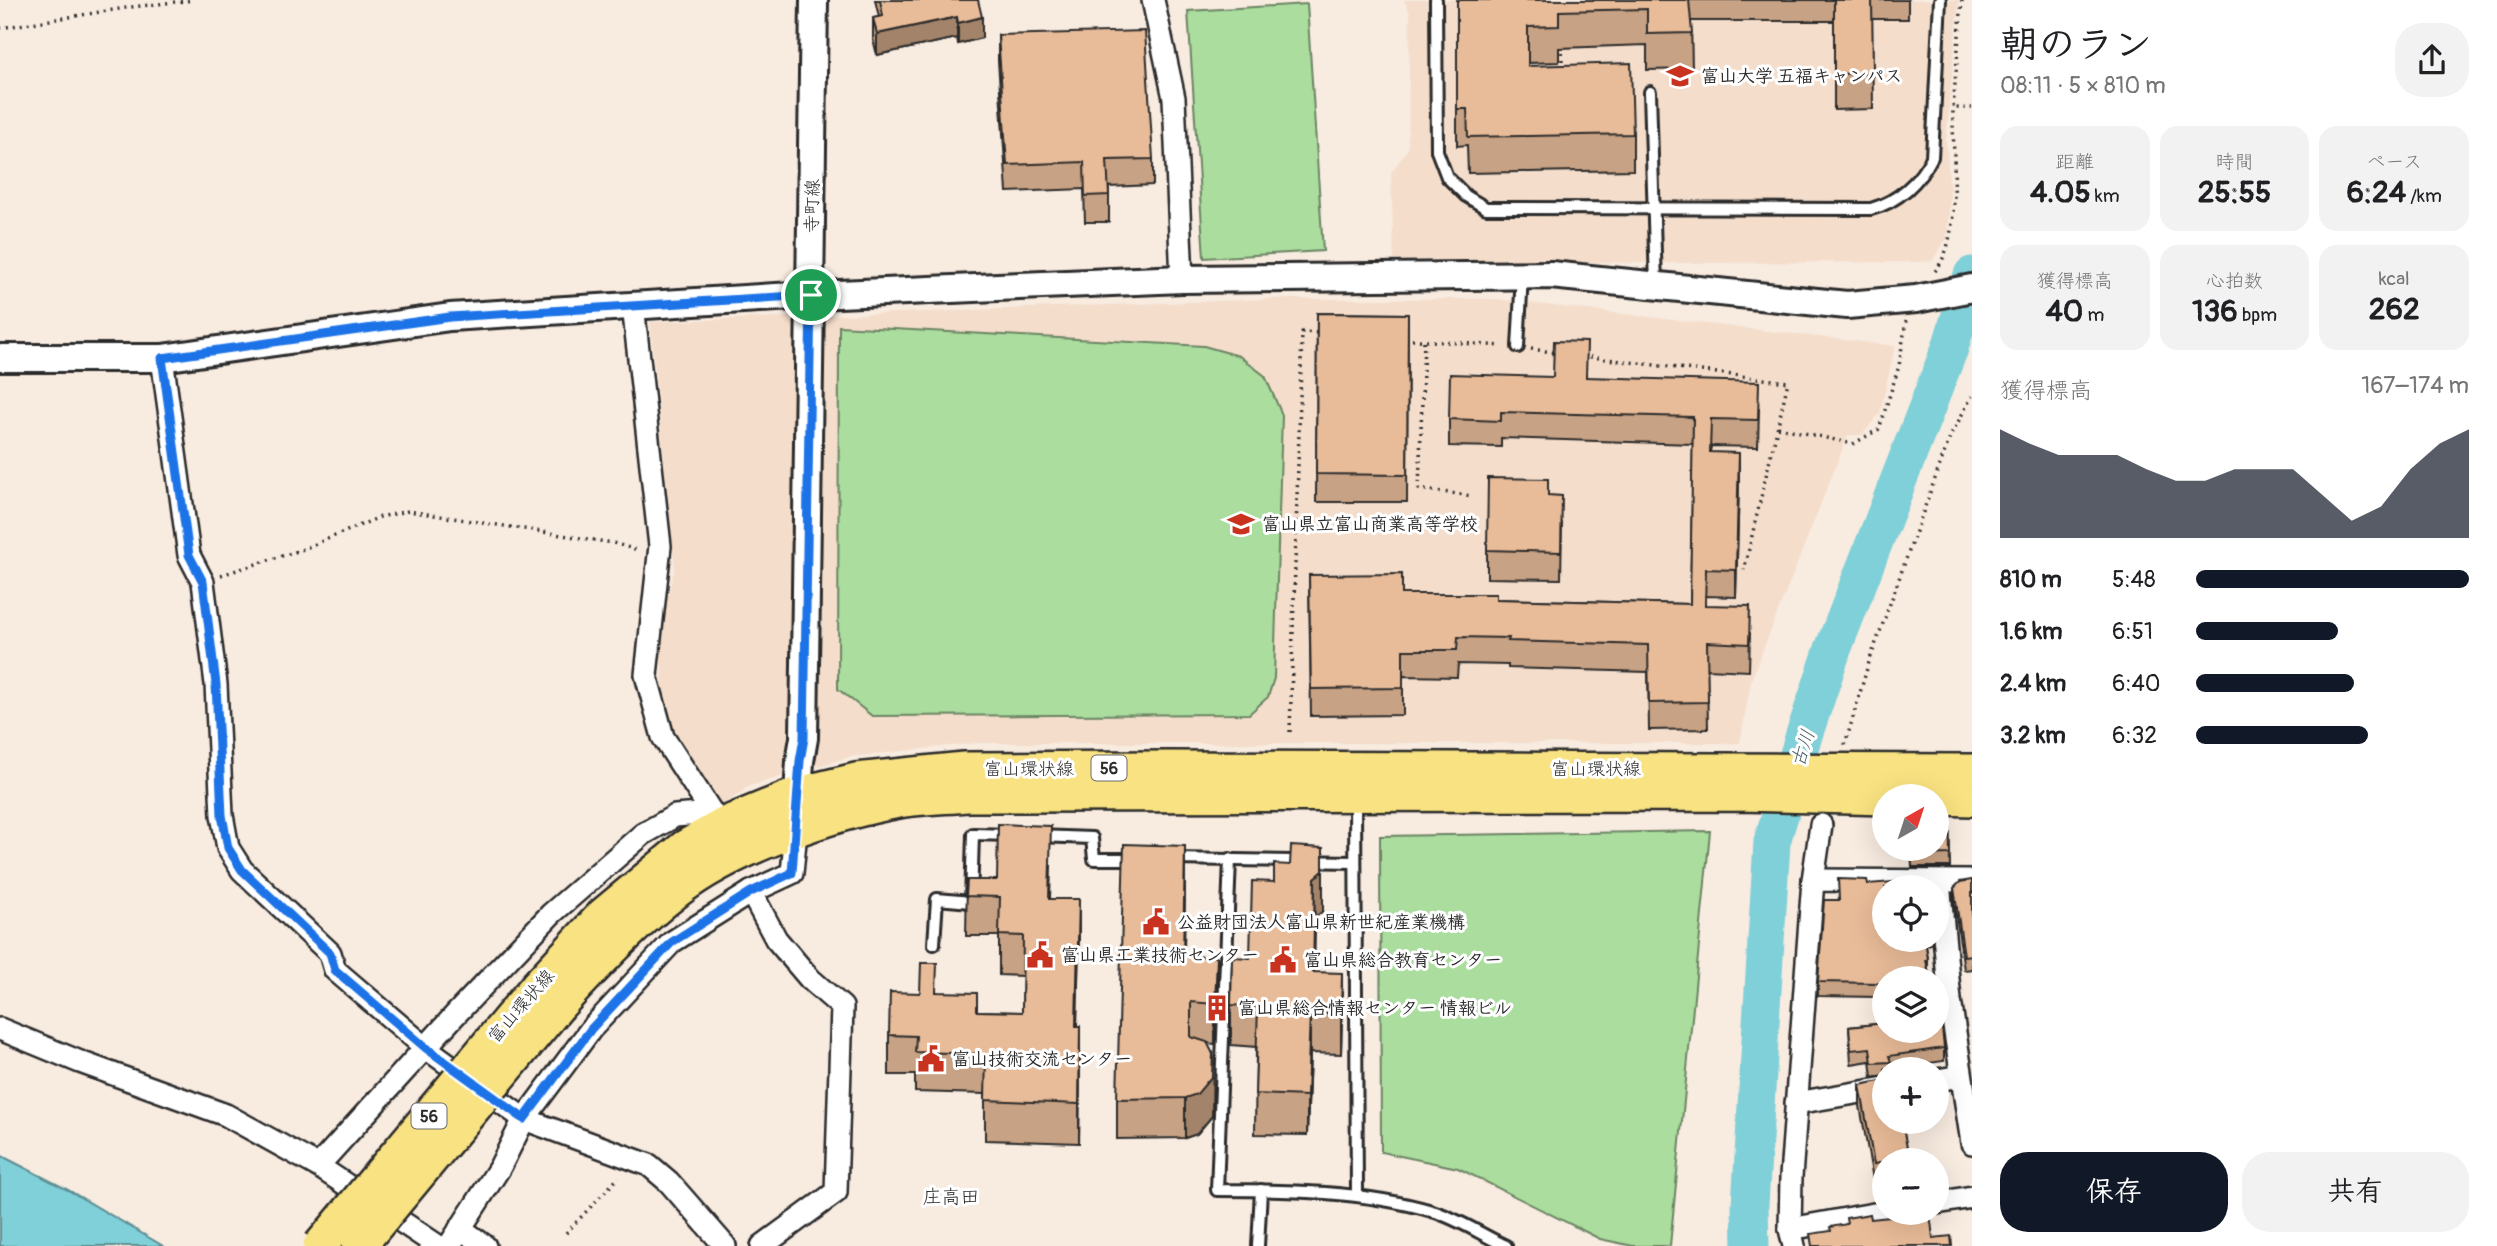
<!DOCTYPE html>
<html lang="ja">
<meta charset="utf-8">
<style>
:root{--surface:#fff;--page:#f2f2f2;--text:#202124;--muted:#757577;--accent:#111827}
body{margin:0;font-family:Pangolin,"Klee One",sans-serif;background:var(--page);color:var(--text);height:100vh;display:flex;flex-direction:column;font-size:26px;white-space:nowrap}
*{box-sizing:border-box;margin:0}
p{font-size:23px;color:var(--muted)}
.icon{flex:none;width:38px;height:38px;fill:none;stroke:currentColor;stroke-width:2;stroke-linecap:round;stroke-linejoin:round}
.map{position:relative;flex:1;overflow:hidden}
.side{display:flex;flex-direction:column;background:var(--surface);width:525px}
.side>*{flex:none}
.needle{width:46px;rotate:39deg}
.buttons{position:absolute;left:1872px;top:784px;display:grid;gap:14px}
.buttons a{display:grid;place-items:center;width:77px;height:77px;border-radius:50%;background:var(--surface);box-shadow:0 7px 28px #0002;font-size:35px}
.pin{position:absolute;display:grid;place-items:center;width:60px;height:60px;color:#fff;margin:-30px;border:4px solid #fff;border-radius:50%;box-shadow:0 2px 7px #0007}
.round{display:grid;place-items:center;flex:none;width:74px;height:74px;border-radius:28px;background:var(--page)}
.summary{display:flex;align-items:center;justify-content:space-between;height:119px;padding:0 28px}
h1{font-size:38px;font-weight:700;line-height:52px}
.figures{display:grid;grid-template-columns:repeat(3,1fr);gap:10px;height:119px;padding:7px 28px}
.figures div{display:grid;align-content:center;border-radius:18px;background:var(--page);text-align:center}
.figures b{font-size:30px;font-weight:700}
.figures small{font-size:19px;font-weight:400}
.figures p{font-size:19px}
.chart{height:196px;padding:14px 28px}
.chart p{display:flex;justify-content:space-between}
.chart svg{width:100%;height:126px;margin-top:7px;fill:var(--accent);opacity:.7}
.button{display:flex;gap:14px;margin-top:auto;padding:14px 28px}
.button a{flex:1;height:80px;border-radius:28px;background:var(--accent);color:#fff;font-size:28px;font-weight:700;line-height:80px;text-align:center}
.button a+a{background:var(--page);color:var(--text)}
ul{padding:0 28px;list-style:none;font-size:23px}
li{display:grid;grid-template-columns:112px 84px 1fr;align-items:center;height:52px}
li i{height:18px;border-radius:9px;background:var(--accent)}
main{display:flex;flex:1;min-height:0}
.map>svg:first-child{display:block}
</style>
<main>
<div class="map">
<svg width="1972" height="1246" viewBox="0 0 1972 1246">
<rect width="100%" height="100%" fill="#f8ebe0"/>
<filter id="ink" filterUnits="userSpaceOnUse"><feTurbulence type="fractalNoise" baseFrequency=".0143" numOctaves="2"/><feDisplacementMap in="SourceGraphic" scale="14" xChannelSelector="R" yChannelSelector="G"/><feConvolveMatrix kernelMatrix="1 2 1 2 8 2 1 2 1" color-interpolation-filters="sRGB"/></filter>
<g filter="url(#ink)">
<g fill="#f4ddcb">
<polygon points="1404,0 1959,0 1946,139 1950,194 1947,238 1932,261 1920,262 1661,263 1394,260 1391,173 1408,149 1410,13"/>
<polygon points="1274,299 1495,299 1895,346 1880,413 1862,435 1848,435 1751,680 1740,743 976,743 849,757 749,786 712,813 668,714 663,694 660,630 675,567 650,322"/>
</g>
<g fill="#abdd9e" stroke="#6b8464" stroke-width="2">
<polygon points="1307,4 1323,251 1204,258 1188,11"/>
<polygon points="839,326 1204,346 1239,356 1265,376 1282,415 1274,678 1268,697 1249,714 872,716 838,689"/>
<polygon points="1710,831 1670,1246 1633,1246 1600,1239 1458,1168 1381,1152 1380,836"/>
</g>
<polygon fill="#7fd0d8" stroke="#5d8e93" stroke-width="2" points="0,1155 68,1190 163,1246 0,1246"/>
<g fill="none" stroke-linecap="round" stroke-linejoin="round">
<polyline stroke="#7fd0d8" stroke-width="37" points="1751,1246 1750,1205 1772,842 1803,738 1833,649 1950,348 1972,275"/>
<g stroke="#2b2b2b" stroke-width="16">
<g id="service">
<path d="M1436 0 1437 151 1447 177 1466 196 1486 208 1871 209C1898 202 1920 181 1932 157L1940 0"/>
<polyline points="1650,92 1656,285"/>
<polyline points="1518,347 1522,275"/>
<polyline points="1355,798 1357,1196"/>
<polyline points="1037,836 1092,838 1094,859 1135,859"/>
<polyline points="1172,859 1355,862"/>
<path d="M1230 859 1217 1190C1288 1190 1363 1191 1432 1211 1457 1218 1482 1235 1506 1246"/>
<polyline points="934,944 937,899 971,902 973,834 1011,835"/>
<polyline points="1258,1246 1261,1190"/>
</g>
</g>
<g stroke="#2b2b2b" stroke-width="26">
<g id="minor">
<polyline points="1153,0 1174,98 1182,279"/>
<polyline points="162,358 189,555 203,582 216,684 222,815 228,848 242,870 330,953 335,970 426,1048 524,1119 649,1165 669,1182 725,1246"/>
<polyline points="1813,880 1821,825"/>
<polyline points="1939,882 1950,1000 1972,1143"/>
<polyline points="751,892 776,939 810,979 842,1007 836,1192 762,1246"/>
<polyline points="0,1029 80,1062 226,1115 318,1166 438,1246"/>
<polyline points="1937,1080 1961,1076"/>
<polyline points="1796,1103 1885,1088"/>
<polyline points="318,1166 455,1015 551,914 643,834 675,816 712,813 663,737 646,675 660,546 633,305"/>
<polyline points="1937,1203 1972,1197"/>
<polyline points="460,1228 485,1246"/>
<polyline points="1790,1229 1885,1212"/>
<polyline points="449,1246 500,1167 524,1119 591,1029 672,942 751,892 792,873 796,831"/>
<polyline points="1794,1246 1790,1229 1791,1177 1813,880 1972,881"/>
</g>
</g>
<g stroke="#2b2b2b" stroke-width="32">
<g id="tertiary">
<polyline points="0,358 162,358 450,317 793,296 1182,279 1551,275 1847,305 1916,299 1972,288"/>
<polyline points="797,812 800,761 804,738 814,0"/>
</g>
</g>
<g stroke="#2b2b2b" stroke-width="38">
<g id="primary">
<polyline points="1937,798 1972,799"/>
<polyline points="537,986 603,915 685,847 727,823 798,794 856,780 964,769 1168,768 1972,771"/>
<path d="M559 1005C597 964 634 924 678 890 732 848 832 813 899 801 921 797 945 797 968 795L1741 794 1885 798"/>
</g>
</g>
<g stroke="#2b2b2b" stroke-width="3.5" stroke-dasharray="2 5" stroke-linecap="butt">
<polyline points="1962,0 1953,108 1972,108"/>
<polyline points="0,28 132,7 193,0"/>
<polyline points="1562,68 1562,44"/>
<path d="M1935 271C1963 239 1952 150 1953 108"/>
<polyline points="1405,339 1502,346"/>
<polyline points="1424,341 1419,489 1473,496"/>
<polyline points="1531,349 1558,353"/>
<polyline points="1583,356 1788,382 1744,570"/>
<polyline points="1778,427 1853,444 1879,429 1899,366 1906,321"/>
<polyline points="221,575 301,550 380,517 408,511 613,543 640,551"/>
<polyline points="1290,732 1302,332 1321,333"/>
<polyline points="1845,745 1868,665 1950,437 1972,396"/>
<polyline points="566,1233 619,1177"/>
</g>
<use href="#service" stroke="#fff" stroke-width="10"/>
<use href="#minor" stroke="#fff" stroke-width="21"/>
<use href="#tertiary" stroke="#fff" stroke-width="26"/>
<use href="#primary" stroke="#f8e281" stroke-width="33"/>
<g stroke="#2b2b2b" stroke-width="38" stroke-linecap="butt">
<g id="primary-bridge">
<polyline points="320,1246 537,986"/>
<polyline points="359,1246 559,1005"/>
</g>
</g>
<use href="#primary-bridge" stroke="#f8e281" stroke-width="33"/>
</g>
<g fill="#c8a284" stroke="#2b2b2b" stroke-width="2">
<polygon points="875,0 978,0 982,38 958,44 957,38 877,55 873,39 873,18 879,17"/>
<polygon points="1457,0 1908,0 1908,19 1872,19 1873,109 1834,110 1834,21 1691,21 1692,69 1647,70 1647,45 1559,48 1559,62 1528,63 1528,66 1633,134 1633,170 1468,173 1467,145 1457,146"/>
<polygon points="998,35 1153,159 1153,185 1109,187 1109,222 1085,222 1084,189 1007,192 998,61"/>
<polygon points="1317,313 1408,314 1407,502 1316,502"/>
<polygon points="1586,377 1759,409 1758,447 1711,446 1710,452 1739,480 1736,597 1706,596 1706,605 1750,633 1749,671 1707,669 1708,729 1649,730 1648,672 1508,668 1508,665 1458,664 1457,677 1403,676 1403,715 1311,716 1309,575 1402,594 1496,599 1690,604 1693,444 1501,438 1501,447 1449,446 1449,419"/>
<polygon points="1548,495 1562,523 1561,579 1487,578 1487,550"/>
<polygon points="1949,812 1950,867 1912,867 1911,849"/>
<polygon points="1051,866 1050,899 1079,939 1077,1026 1080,1066 1079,1143 985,1140 985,1094 915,1092 915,1075 889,1075 889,1035 920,993 937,992 977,1011 1022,1012 1023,976 999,975 999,936 966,936 967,880 997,880"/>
<polygon points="1972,880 1972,969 1964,970 1954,902 1954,888"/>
<polygon points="1868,884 1885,940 1932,940 1932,944 1926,945 1928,959 1928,973 1885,978 1885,1031 1944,1048 1944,1061 1885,1069 1885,1076 1872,1077 1870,1061 1851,1064 1849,1027 1884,1023 1878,997 1818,996 1818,982 1838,900"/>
<polygon points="1185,886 1184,956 1217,997 1215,1044 1207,1043 1213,1093 1212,1116 1197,1134 1185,1138 1117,1139 1117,1099"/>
<polygon points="1323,911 1315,917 1314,972 1342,1013 1341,1054 1310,1053 1307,1135 1255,1134 1256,1047 1231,1045 1231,1005 1250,958"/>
<polygon points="1860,1085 1909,1158 1909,1160 1885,1160 1885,1183 1874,1185 1860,1106"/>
</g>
<g fill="#a3846b" stroke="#2b2b2b" stroke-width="2">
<polygon points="957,17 957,38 877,55 877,34"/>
<polygon points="982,17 982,38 958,44 958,23"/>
<polygon points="1739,453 1739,480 1736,597 1736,570"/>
<polygon points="1185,846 1185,886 1183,996 1183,956"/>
<polygon points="1323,848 1323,911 1315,917 1313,1012 1315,878"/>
<polygon points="1079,899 1079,939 1076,1066 1076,1026"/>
<polygon points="1217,957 1217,997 1215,1044 1215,1004"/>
<polygon points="1342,973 1342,1013 1341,1054 1341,1014"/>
<polygon points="1310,1013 1310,1053 1307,1135 1307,1096"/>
<polygon points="1080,1026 1080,1066 1079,1143 1079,1104"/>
<polygon points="1213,1054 1212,1116 1197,1134 1185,1138 1185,1098"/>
</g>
<g fill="#e9bc99" stroke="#2b2b2b" stroke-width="2">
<polygon points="880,0 978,0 982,17 958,23 957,17 877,34 873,18 883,16"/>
<polygon points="1457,0 1689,0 1692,33 1647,34 1647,9 1559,11 1559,26 1528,27 1528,66 1631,63 1633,134 1468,137 1467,109 1457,109"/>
<polygon points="1834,0 1872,0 1873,73 1834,74"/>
<polygon points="1145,31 1153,159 1107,160 1109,195 1085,196 1084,162 1007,165 998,35"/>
<polygon points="1317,313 1408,314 1407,475 1316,474"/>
<polygon points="1554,341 1587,342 1586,377 1759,382 1758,420 1711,419 1710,452 1739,453 1736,570 1706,569 1705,605 1750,606 1749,644 1707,642 1708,702 1649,703 1648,645 1508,641 1509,638 1458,637 1457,650 1403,650 1403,688 1311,689 1309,575 1402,574 1402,594 1496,594 1496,599 1690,604 1693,417 1501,412 1501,421 1449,419 1450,374 1553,377"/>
<polygon points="1488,478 1548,479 1548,495 1562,496 1561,552 1487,550"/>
<polygon points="1937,812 1949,812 1950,854 1912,855 1912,849 1937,849"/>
<polygon points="998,824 1051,826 1049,899 1079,899 1076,1026 1080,1026 1079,1104 985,1100 986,1054 915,1052 916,1036 889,1035 890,992 920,993 921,963 937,963 936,992 977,993 977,1011 1022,1012 1023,936 999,935 1000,897 966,896 967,880 997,880"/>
<polygon points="1124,844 1185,846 1183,956 1217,957 1215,1004 1191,1002 1191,1037 1207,1042 1213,1054 1212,1076 1197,1094 1185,1098 1117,1099"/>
<polygon points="1291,846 1323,848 1323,871 1315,878 1313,972 1342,973 1341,1014 1310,1013 1307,1096 1255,1094 1258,1007 1231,1005 1232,957 1250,958 1252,881 1274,882 1274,864 1290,865"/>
<polygon points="1838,879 1867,880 1868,884 1918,880 1919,887 1885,887 1885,940 1925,940 1928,959 1926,960 1930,978 1885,978 1885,1014 1878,983 1818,982 1824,900 1839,900"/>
<polygon points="1972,880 1972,955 1964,956 1954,888 1960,882"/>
<polygon points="1940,1007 1944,1048 1889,1056 1891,1062 1872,1063 1870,1048 1851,1050 1849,1027 1885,1023 1885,1031 1937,1031 1937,1008"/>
<polygon points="1885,1080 1885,1122 1902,1122 1909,1158 1894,1160 1885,1160 1885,1162 1874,1164 1860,1085"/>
<polygon points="1909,1213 1930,1213 1933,1238 1951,1236 1952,1246 1812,1246 1810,1234 1831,1231 1830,1227 1847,1224 1846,1218 1870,1214 1871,1219 1909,1215"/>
</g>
</g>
<g fill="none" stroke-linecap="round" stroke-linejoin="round" filter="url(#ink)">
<g stroke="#fff" stroke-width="14">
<polygon id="route" points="811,295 804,738 800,761 792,873 751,892 672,942 591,1029 524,1119 426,1048 335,970 330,953 242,870 228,848 222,815 216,684 203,582 189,555 162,358 450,317"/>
</g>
<use href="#route" stroke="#1a73e8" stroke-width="9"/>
</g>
<defs>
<g id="university-bare" transform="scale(2.1)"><path d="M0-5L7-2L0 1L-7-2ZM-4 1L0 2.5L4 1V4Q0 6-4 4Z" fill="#c8321e" stroke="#fff" stroke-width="2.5" paint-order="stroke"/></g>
<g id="school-bare" transform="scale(2.1)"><path d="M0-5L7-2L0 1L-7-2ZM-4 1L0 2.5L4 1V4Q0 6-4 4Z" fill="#c8321e" stroke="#fff" stroke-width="2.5" paint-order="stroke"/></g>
<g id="civic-bare" transform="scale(2.1)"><path d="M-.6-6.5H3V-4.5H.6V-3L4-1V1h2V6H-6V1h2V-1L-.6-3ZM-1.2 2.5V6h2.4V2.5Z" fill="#c8321e" stroke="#fff" stroke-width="2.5" paint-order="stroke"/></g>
<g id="building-bare" transform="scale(2.1)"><path d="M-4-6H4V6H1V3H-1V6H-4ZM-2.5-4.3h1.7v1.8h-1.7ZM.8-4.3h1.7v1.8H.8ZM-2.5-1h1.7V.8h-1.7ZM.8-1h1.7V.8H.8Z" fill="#c8321e" stroke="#fff" stroke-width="2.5" paint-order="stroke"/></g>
</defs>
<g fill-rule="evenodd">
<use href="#university-bare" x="1680" y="76"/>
<use href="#school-bare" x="1241" y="524"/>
<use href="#civic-bare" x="1156" y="922"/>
<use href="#civic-bare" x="1040" y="955"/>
<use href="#civic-bare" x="1283" y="960"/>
<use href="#building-bare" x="1217" y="1008"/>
<use href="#civic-bare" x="931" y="1059"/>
</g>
<g text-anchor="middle" stroke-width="6" stroke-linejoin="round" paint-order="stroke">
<g fill="#fff" stroke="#6b6b6b" stroke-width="2">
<rect x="1091.5" y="755.5" width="35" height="25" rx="5"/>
<rect x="411.5" y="1103.5" width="35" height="25" rx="5"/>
</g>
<g font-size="16" font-weight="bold" fill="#2b2b2b">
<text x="1109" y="774">56</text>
<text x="429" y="1122">56</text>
</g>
<g font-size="18" font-weight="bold" fill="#2b2b2b" stroke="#fff" text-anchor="start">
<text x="1701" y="82">富山大学 五福キャンパス</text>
<text x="1262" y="530">富山県立富山商業高等学校</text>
<text x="1177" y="928">公益財団法人富山県新世紀産業機構</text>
<text x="1061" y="961">富山県工業技術センター</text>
<text x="1304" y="966">富山県総合教育センター</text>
<text x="1238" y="1014">富山県総合情報センター 情報ビル</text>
<text x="952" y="1065">富山技術交流センター</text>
</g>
<g font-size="18" fill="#2b2b2b" stroke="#fff">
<text transform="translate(812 206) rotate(-89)" y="6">寺町線</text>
<text x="1029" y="775">富山環状線</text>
<text x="1596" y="775">富山環状線</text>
<text transform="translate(521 1006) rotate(-49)" y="6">富山環状線</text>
</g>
<g font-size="19" font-style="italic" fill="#445d5f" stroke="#fff">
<text transform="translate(1802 748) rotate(-72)" y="7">古川</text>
</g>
<g font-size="19" fill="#2b2b2b" stroke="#fff">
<text x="951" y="1203">庄高田</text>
</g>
</g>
</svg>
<div class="buttons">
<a><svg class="needle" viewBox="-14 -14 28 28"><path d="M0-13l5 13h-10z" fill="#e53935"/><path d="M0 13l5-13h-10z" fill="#757577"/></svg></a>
<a><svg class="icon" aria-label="locate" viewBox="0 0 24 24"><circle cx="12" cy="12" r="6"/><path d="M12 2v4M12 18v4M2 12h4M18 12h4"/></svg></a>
<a><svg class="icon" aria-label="layers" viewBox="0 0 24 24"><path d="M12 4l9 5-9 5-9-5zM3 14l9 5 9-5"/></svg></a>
<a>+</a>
<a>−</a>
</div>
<div class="pin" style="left:811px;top:295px;background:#1e9e55"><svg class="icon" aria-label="arrive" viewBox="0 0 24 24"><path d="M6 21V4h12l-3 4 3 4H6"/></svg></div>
</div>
<section class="side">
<div class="summary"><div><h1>朝のラン</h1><p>08:11 · 5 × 810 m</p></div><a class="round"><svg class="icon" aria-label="share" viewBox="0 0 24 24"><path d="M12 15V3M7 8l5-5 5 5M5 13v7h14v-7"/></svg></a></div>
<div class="figures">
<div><p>距離</p><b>4.05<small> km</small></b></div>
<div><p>時間</p><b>25:55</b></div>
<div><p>ペース</p><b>6:24<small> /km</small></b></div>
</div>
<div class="figures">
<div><p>獲得標高</p><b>40<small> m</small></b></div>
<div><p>心拍数</p><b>136<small> bpm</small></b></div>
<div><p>kcal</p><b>262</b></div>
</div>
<div class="chart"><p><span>獲得標高</span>167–174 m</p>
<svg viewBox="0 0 160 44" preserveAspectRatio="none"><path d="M0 44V6L10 11L20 15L30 15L40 15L50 20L60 24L70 24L80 20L90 20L100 20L110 29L120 38L130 33L140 20L150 11L160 6V44z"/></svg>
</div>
<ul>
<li><b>810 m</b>5:48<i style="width:100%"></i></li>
<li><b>1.6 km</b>6:51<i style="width:52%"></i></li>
<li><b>2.4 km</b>6:40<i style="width:58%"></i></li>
<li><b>3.2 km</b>6:32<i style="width:63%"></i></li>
</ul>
<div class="button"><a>保存</a><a>共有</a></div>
</section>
</main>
